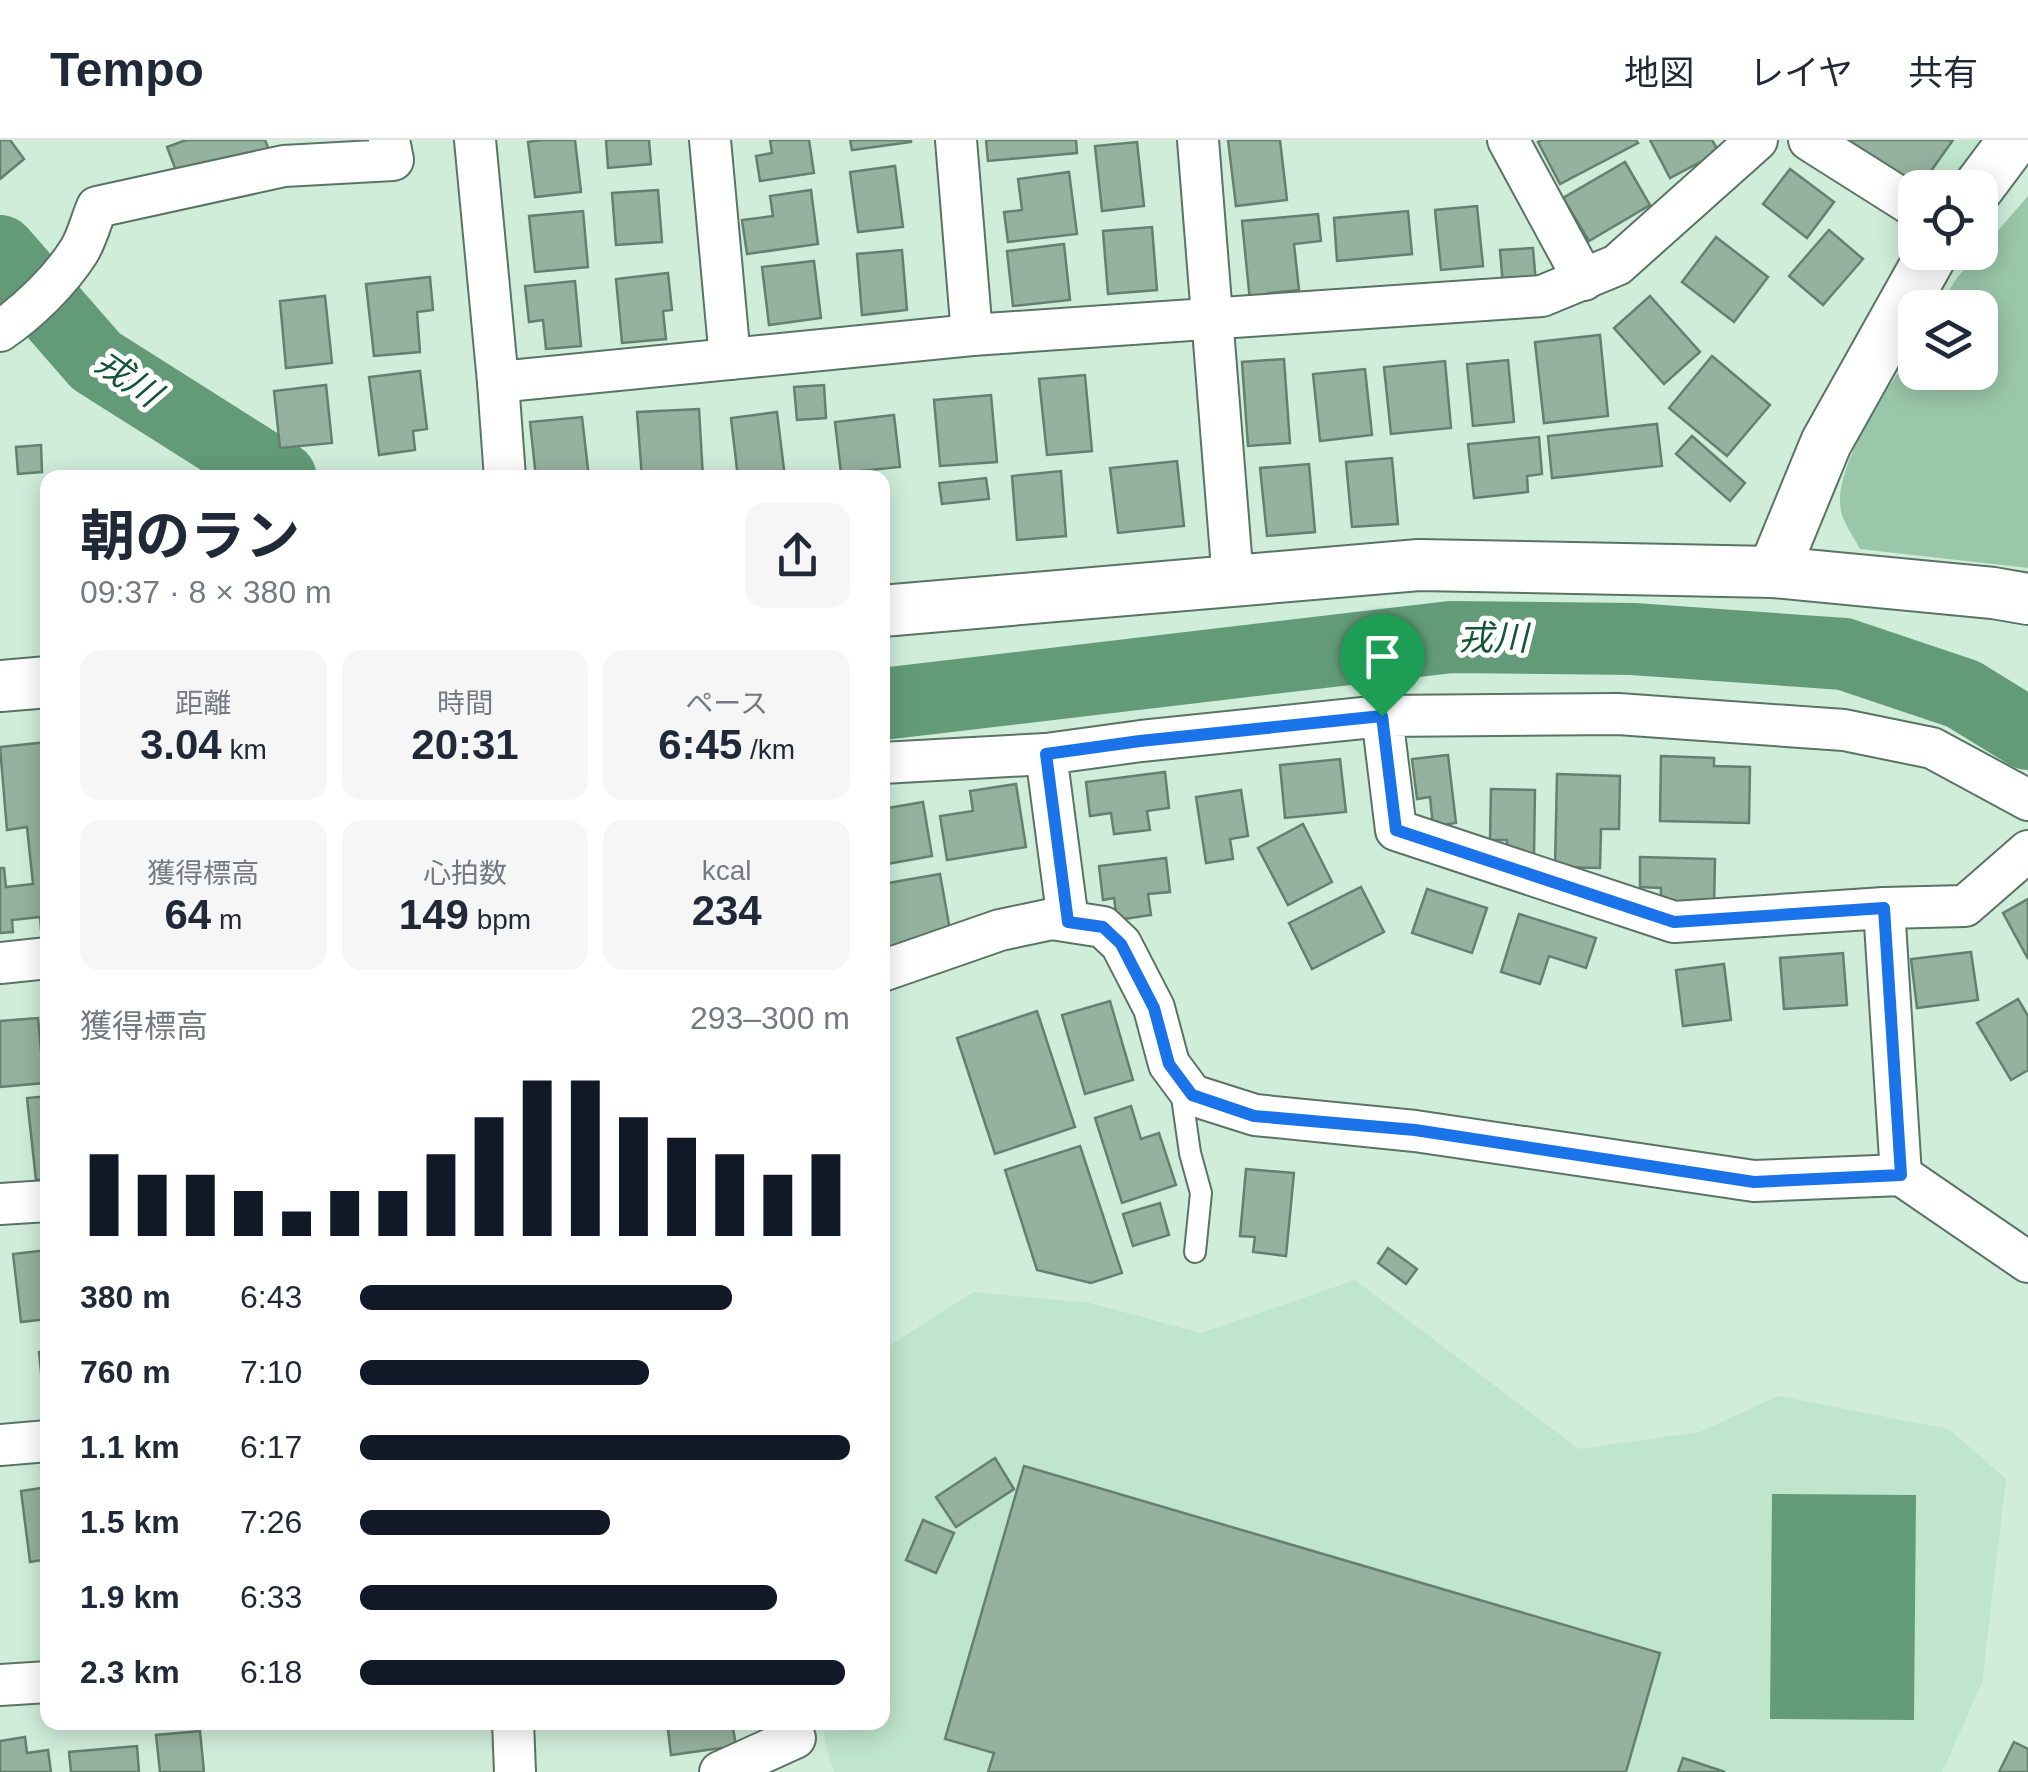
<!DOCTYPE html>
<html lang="ja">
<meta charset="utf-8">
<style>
:root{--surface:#fff;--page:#f6f6f7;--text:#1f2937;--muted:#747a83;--line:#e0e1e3;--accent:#111827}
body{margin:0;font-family:Arial,"Noto Sans JP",sans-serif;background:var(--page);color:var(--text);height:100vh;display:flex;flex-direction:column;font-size:38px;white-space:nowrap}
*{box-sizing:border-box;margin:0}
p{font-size:32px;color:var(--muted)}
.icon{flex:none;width:55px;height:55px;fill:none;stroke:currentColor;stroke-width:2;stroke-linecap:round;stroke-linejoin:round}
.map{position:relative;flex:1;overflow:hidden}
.panel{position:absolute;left:40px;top:330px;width:850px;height:1260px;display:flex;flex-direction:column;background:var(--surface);border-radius:20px;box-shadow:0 5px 25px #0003}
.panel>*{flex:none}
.buttons{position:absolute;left:1898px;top:30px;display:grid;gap:20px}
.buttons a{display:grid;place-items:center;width:100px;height:100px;border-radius:20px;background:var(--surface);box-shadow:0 5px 25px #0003;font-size:50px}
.pin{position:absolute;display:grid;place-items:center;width:85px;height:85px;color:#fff;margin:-102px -42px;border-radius:50% 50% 50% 0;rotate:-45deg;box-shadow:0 0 10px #0007}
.pin .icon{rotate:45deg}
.round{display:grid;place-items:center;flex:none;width:105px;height:105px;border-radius:20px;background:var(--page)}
.headline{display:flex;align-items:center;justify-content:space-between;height:170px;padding:0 40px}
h1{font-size:55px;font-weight:700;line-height:75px}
.figures{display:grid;grid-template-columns:repeat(3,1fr);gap:15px;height:170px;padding:10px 40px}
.figures div{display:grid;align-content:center;border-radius:20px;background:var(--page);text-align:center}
.figures b{font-size:42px;font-weight:700}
.figures small{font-size:28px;font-weight:400}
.figures p{font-size:28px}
.chart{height:280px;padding:20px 40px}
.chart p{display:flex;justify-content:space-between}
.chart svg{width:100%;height:180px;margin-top:10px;stroke:var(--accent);stroke-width:6}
ul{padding:0 40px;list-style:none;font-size:32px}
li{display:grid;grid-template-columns:160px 120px 1fr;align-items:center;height:75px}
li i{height:25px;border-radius:12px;background:var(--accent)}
header{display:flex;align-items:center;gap:60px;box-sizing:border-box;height:140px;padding:0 50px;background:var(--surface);border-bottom:2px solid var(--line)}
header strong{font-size:48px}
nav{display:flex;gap:55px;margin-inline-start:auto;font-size:35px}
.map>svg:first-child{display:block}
</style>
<header>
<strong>Tempo</strong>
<nav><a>地図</a><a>レイヤ</a><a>共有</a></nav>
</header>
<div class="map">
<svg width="2028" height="1632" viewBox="0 0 2028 1632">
<rect width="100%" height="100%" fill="#d0edda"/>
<g fill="#c0e5cd">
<polygon points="1837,0 1986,0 1947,47 1915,48"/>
<polygon points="1355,1140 1579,1309 1700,1292 1778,1256 1949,1289 2006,1339 1982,1543 1942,1632 834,1632 825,1603 823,1583 882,1582 883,1210 973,1152 1090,1163 1201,1193"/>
</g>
<path fill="#9ac7aa" d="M2028 56V428L1860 409C1855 399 1846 387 1842 375 1828 330 1892 244 1915 206V232H1980V168L1939 167 1956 139Z"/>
<polygon fill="#639b78" points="1772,1354 1916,1355 1914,1580 1770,1579"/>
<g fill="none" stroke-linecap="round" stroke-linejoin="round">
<g stroke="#639b78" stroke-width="72">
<polyline points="0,111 96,221 281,338"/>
<polyline points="882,564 1451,497 1633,499 1844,514 1963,554 2028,594"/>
</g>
</g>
<g fill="#95b29f" stroke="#65806f" stroke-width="2.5">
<polygon points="0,0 10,0 24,19 0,39"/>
<polygon points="186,0 265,0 269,10 181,44 167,7"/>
<polygon points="542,0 575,0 581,52 535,57 528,2"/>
<polygon points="606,0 649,0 651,24 608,28"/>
<polygon points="770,0 809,0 814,33 760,41 756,16 772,13"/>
<polygon points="850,0 911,0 911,2 852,10"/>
<polygon points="986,0 1076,0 1077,13 988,21"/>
<polygon points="1228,0 1280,0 1287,60 1236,66"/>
<polygon points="1542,0 1636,0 1638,3 1560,44 1538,2"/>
<polygon points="1650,0 1712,0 1719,12 1670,38"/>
<polygon points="1835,0 1953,0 1919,48"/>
<polygon points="1137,2 1144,66 1102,71 1095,6"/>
<polygon points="1625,22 1650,65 1589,101 1563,58"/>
<polygon points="895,26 903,87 858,92 850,32"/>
<polygon points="1790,29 1834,62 1807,98 1763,64"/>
<polygon points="1069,32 1077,94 1008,102 1004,72 1022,70 1018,39"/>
<polygon points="658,50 662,102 616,105 612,53"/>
<polygon points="811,50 818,104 747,114 742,80 773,76 770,56"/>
<polygon points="1477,66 1483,126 1441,130 1435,70"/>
<polygon points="583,71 588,127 535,132 529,76"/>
<polygon points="1408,71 1412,114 1337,121 1334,78"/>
<polygon points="1318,74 1321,101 1294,104 1299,150 1269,153 1269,159 1250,161 1242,81"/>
<polygon points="1152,87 1157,150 1108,154 1103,91"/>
<polygon points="1829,90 1863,119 1823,165 1789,136"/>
<polygon points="1716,97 1768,137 1734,182 1682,142"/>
<polygon points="1064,104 1070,160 1013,166 1007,111"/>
<polygon points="1533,108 1536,144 1503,146 1500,110"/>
<polygon points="902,110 907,170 862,175 857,114"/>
<polygon points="814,121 821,178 769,185 762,127"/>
<polygon points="668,133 672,170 663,171 666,199 622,203 616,139"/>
<polygon points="430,137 433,170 417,172 420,212 374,216 366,144"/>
<polygon points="575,141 581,206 546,209 543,180 529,182 525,146"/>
<polygon points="325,156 332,223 286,228 280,161"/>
<polygon points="1650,156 1700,212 1664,244 1614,188"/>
<polygon points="1600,195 1608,276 1544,283 1535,202"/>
<polygon points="1712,216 1770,265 1727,316 1669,268"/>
<polygon points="1284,219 1290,303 1248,306 1242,222"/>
<polygon points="1508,220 1514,282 1473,286 1467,224"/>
<polygon points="1445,221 1451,288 1391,294 1384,227"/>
<polygon points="1365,229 1372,295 1320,301 1313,234"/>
<polygon points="420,231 427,289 413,291 415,310 379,315 369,237"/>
<polygon points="1085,235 1092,311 1047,315 1039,239"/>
<polygon points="326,245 332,303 280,308 274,251"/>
<polygon points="824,245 826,278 797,280 794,247"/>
<polygon points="991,255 997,322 940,326 934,260"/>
<polygon points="699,269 703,338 642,338 637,272"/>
<polygon points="777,272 785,338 738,338 731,278"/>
<polygon points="894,275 900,327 841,333 835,282"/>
<polygon points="582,277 589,338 536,338 530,282"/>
<polygon points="1657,284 1662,326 1552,338 1548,296"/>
<polygon points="1692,296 1745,343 1730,361 1676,314"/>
<polygon points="1539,297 1542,334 1527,336 1528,352 1474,358 1468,304"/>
<polygon points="41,305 42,332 18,334 16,307"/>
<polygon points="1392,318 1398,384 1352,387 1346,322"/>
<polygon points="1177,321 1184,386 1118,393 1110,328"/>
<polygon points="1309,324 1315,392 1267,396 1260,328"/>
<polygon points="1061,331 1066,396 1017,400 1012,336"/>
<polygon points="986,338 989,359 942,364 939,343"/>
<polygon points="48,602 48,788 41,789 40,777 12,780 13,792 0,793 0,728 4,728 6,747 33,744 27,687 7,690 0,607"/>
<polygon points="1448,615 1456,683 1433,686 1430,657 1417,659 1412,619"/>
<polygon points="1661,616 1714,618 1714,626 1750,627 1749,683 1660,681"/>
<polygon points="1340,619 1346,672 1285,678 1280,625"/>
<polygon points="1165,632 1169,668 1147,671 1150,690 1114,694 1111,673 1090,676 1086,642"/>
<polygon points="1557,634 1620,636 1619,689 1601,689 1600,728 1555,727"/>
<polygon points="1016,644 1026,707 947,720 940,676 973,671 970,651"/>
<polygon points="1491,649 1535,650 1534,714 1507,714 1507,700 1490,700"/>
<polygon points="1241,650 1248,696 1230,699 1233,719 1206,723 1196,657"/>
<polygon points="923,662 932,716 887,724 882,700 882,669"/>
<polygon points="1303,684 1332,742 1288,765 1258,708"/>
<polygon points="1640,717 1715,719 1714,765 1661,764 1661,748 1640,747"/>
<polygon points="1166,718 1170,752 1148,754 1151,775 1117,780 1114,758 1103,760 1099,726"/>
<polygon points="940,734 951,796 882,809 882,744"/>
<polygon points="1361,747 1384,792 1312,829 1289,783"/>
<polygon points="1427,749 1487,768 1472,813 1412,793"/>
<polygon points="2028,759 2028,819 2003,773"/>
<polygon points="1519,774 1596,798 1586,828 1549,816 1540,844 1501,832"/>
<polygon points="1971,812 1978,860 1917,868 1911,819"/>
<polygon points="1843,813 1847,865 1784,869 1780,818"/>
<polygon points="1724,824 1731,880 1683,886 1676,830"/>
<polygon points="2018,859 2028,876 2028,930 2011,940 1977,883"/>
<polygon points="1110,861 1133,940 1085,954 1062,875"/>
<polygon points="1037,871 1075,987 995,1014 957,898"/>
<polygon points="38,878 44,943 0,947 0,881"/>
<polygon points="48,956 48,1039 36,1040 27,958"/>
<polygon points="1131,966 1141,999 1159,993 1176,1045 1122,1063 1095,978"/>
<polygon points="1080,1006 1122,1133 1091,1143 1037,1130 1005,1030"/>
<polygon points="1246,1029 1294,1033 1286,1116 1253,1112 1255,1097 1240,1096"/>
<polygon points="1160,1063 1169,1095 1133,1106 1123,1074"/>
<polygon points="1388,1108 1417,1129 1406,1144 1378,1123"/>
<polygon points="48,1110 48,1179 21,1182 13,1114"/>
<polygon points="48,1211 48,1280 46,1280 39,1212"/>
<polygon points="995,1318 1014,1349 956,1387 936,1357"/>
<polygon points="1024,1326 1660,1513 1626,1632 988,1632 994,1613 945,1599"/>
<polygon points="48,1347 48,1419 30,1422 21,1351"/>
<polygon points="923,1380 954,1393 936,1433 906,1420"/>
<polygon points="667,1582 732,1582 736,1606 671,1615"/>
<polygon points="200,1591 204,1632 160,1632 156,1595"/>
<polygon points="25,1597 27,1613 48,1610 51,1632 0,1632 0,1601"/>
<polygon points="2014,1602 2028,1609 2028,1632 1999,1632"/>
<polygon points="137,1606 139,1632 71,1632 69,1612"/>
<polygon points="1683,1618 1725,1632 1678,1632"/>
</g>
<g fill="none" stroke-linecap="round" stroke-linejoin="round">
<g stroke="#5a7463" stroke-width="24">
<polyline id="service" points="1181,950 1190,1013 1201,1053 1195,1112"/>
</g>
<g stroke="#5a7463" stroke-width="44">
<g id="minor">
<polyline points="475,0 498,242"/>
<polyline points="710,0 730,219"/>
<polyline points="956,0 972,195"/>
<polyline points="1198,0 1233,441"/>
<polyline points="1508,0 1584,140"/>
<polyline points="1809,0 1915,67"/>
<path d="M0 191C29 171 60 141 79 111 87 98 91 81 97 67L284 26 393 20 389 0"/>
<polyline points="505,338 498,242 972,195 1542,156 1617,125 1757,0"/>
<polyline points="882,623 1046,614"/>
<polyline points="1884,768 1674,782 1396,690 1382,576 1618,574 1844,590 1932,608 2028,660"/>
<polyline points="1068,781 1046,614 1141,601 1382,576"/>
<polyline points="0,823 48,818"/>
<polyline points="882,831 1000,790 1052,779 1103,787 1121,804 1154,868 1169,924 1192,955 1255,975 1415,991 1754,1041 1901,1035 2028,1122"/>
<polyline points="1901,1035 1884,768 1965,766 2028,711"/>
<polyline points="0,1064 48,1061"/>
<polyline points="0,1305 48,1301"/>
<polyline points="0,1545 48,1542"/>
<polyline points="513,1582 515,1632"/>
<polyline points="720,1632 795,1598"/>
</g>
</g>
<g stroke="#5a7463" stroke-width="54">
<g id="tertiary">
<polyline points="1978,48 2014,0"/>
<polyline points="1773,432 1826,303 1933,112"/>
<polyline points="882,471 1419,425 1773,432 1993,453 2028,459"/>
<polyline points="0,546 48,542"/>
</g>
</g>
<use href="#service" stroke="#fff" stroke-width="20"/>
<use href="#minor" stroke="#fff" stroke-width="40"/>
<use href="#tertiary" stroke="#fff" stroke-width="50"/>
</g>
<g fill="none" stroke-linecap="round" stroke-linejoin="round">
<g stroke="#fff" stroke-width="20">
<polygon id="route" points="1382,576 1396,690 1674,782 1884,768 1901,1035 1754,1042 1415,990 1254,976 1192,955 1169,924 1154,868 1121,804 1103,787 1068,782 1046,614 1140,601"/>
</g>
<use href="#route" stroke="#1a73e8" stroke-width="12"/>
</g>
<g text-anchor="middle" stroke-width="10" stroke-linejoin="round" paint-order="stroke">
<g font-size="35" font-style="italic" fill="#125634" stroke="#fff">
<text transform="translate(128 238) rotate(35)" y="12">戎川</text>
<text x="1493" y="510">戎川</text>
</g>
</g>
</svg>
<div class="buttons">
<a><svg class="icon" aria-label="locate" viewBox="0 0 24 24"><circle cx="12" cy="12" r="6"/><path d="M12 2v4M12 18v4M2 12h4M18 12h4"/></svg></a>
<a><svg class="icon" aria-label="layers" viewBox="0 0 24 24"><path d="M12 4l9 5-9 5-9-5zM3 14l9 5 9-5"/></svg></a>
</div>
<div class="pin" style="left:1382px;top:576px;background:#1e9e55"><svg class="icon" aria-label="arrive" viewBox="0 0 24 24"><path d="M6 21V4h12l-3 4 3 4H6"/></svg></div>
<section class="panel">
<div class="headline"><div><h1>朝のラン</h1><p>09:37 · 8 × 380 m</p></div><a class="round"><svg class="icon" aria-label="share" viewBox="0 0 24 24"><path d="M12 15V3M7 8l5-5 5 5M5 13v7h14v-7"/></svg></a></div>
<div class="figures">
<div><p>距離</p><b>3.04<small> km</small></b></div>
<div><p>時間</p><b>20:31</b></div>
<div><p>ペース</p><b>6:45<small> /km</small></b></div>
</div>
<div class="figures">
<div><p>獲得標高</p><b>64<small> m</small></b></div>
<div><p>心拍数</p><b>149<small> bpm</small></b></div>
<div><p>kcal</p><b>234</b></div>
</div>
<div class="chart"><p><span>獲得標高</span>293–300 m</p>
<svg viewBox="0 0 160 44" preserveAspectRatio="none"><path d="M5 44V24M15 44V29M25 44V29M35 44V33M45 44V38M55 44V33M65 44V33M75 44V24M85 44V15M95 44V6M105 44V6M115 44V15M125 44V20M135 44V24M145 44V29M155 44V24"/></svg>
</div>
<ul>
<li><b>380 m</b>6:43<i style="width:76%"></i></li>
<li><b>760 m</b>7:10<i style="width:59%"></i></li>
<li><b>1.1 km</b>6:17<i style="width:100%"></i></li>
<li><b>1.5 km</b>7:26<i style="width:51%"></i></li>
<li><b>1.9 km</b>6:33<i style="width:85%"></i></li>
<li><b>2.3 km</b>6:18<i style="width:99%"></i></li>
</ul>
</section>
</div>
